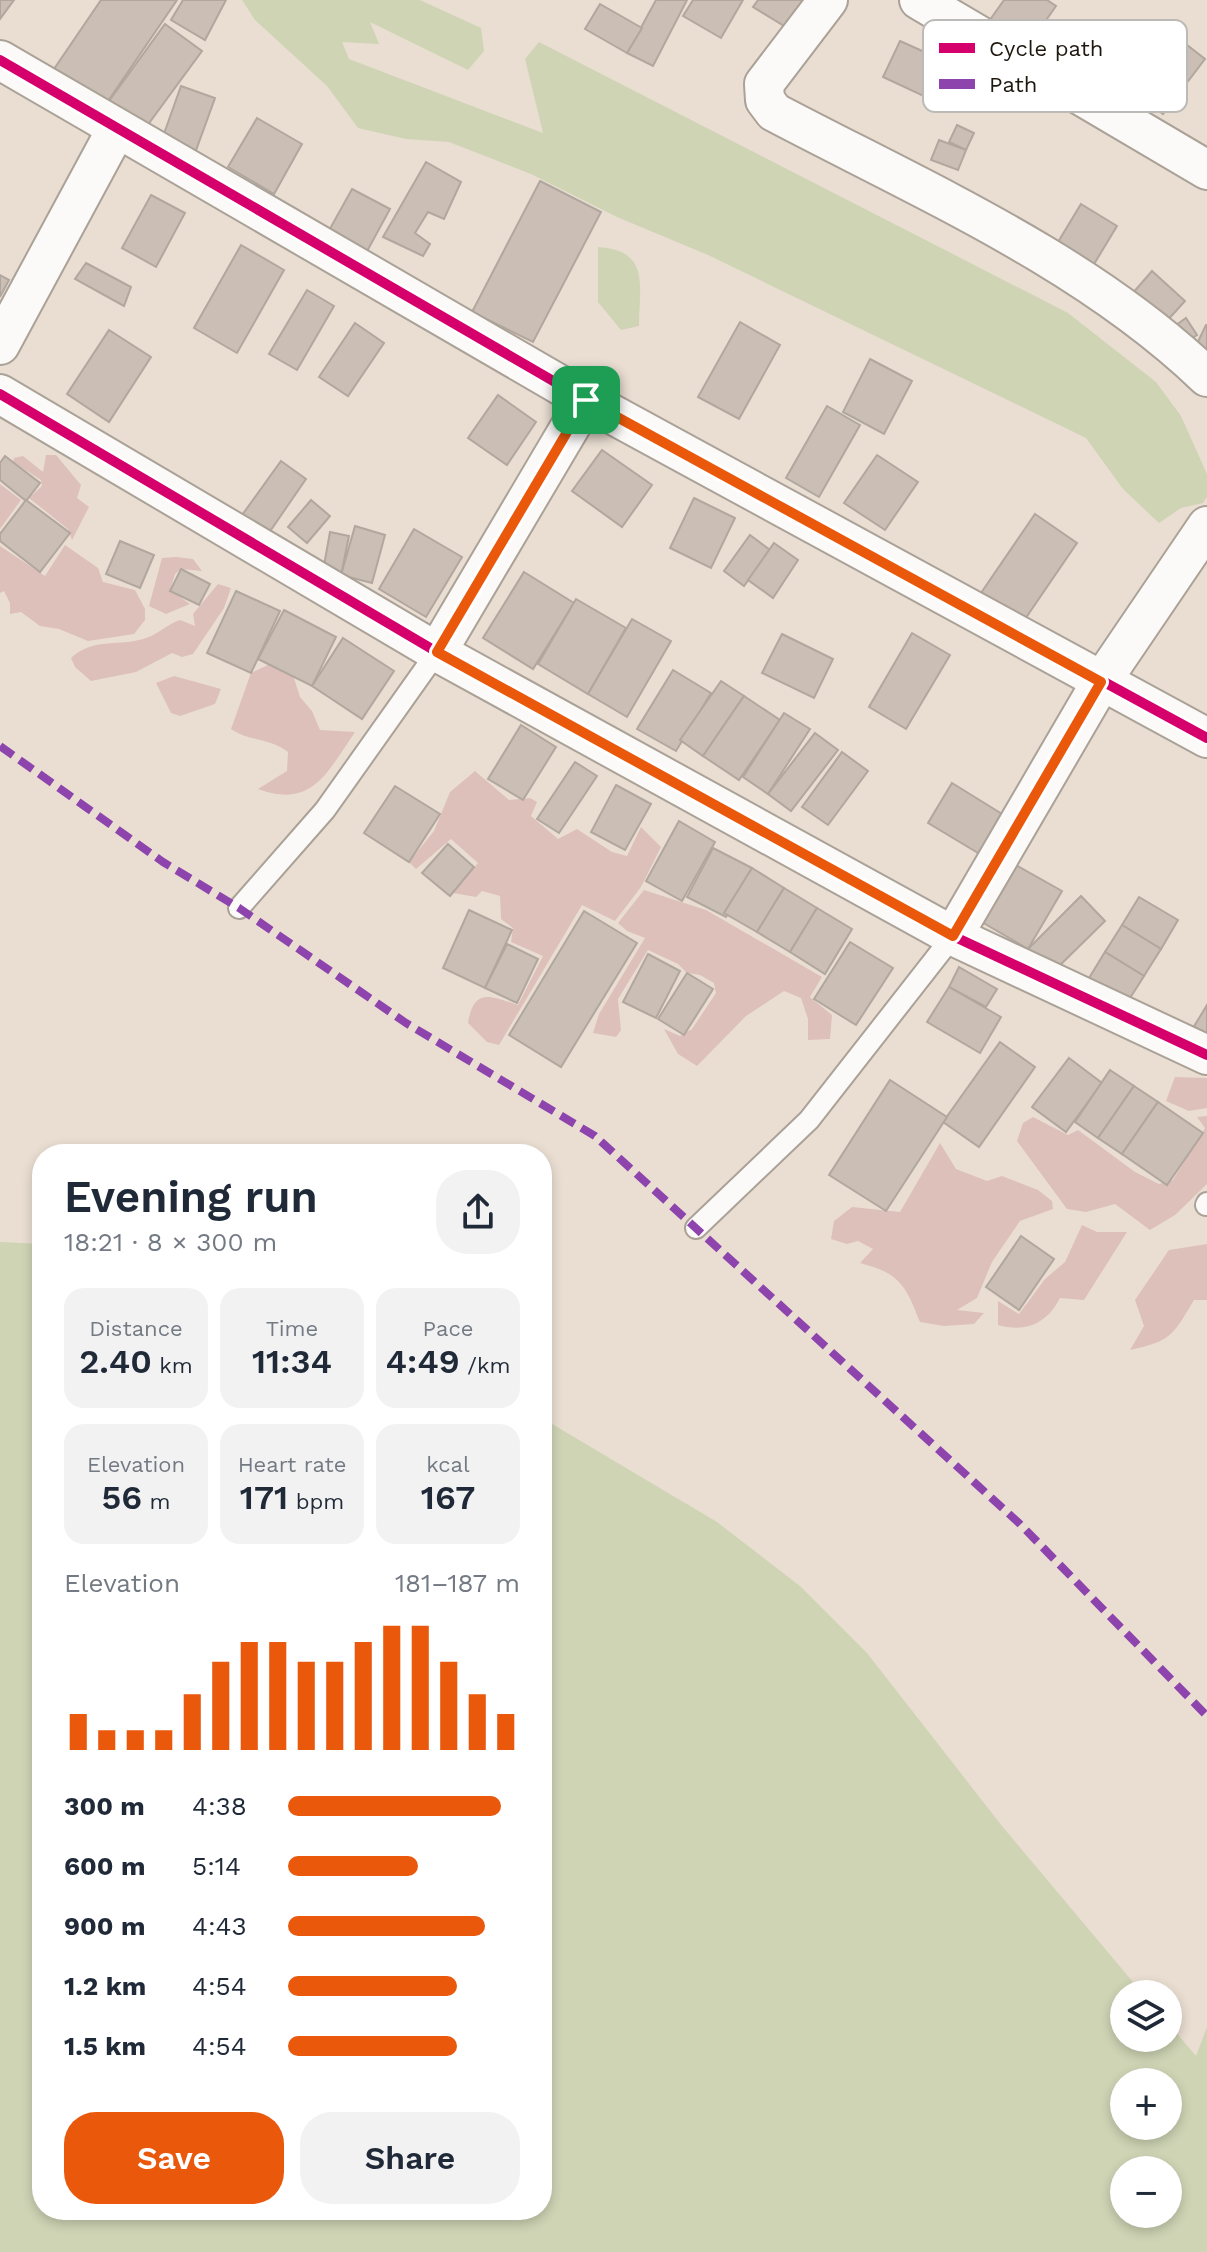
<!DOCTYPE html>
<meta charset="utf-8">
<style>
:root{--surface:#fff;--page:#f2f2f3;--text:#1f2937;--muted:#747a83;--accent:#ea580c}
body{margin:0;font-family:"Work Sans",sans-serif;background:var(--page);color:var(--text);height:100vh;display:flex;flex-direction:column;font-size:30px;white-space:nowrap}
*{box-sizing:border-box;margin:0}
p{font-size:26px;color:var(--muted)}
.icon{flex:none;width:44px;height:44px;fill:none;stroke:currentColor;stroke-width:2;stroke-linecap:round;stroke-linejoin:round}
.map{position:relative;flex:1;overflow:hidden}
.side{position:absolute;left:32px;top:1144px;width:520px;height:1076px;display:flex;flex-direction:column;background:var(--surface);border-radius:32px;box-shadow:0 4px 12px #0003}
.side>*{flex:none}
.fabs{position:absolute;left:1110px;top:1980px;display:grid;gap:16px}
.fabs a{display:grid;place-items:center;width:72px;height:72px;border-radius:50%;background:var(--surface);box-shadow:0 4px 12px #0003;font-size:40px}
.pin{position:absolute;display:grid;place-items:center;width:68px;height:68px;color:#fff;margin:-34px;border-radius:16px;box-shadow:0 4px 12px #0006}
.round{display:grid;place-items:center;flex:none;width:84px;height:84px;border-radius:32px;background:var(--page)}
.head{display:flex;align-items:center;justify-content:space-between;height:136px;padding:0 32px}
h1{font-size:44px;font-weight:600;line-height:60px}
.stats{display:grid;grid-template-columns:repeat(3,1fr);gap:12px;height:136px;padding:8px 32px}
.stats div{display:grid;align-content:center;border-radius:20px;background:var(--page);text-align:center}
.stats b{font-size:34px;font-weight:600}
.stats small{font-size:22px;font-weight:400}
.stats p{font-size:22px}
.chart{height:224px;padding:16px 32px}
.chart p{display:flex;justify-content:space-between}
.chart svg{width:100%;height:144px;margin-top:8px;stroke:var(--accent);stroke-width:6}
.primary-button{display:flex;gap:16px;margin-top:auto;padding:16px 32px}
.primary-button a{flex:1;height:92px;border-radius:32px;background:var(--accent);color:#fff;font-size:32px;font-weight:600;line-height:92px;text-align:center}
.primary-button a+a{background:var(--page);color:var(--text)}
ul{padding:0 32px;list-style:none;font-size:26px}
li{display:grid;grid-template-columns:128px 96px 1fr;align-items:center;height:60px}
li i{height:20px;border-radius:10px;background:var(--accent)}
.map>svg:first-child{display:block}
</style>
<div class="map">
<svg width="1207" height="2252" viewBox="0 0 1207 2252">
<rect width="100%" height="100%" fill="#eaded2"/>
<g fill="#ddc0ba">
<polygon points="46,455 56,455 81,485 77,498 89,507 72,540 68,529 29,498 42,486 41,480 13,462 14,458 23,456 43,472"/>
<polygon points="0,484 21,500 0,529"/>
<polygon points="65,545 98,568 103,582 135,590 145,609 145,620 134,634 88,641 59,629 40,626 21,612 10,614 10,603 4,591 0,593 0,546 45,576"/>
<polygon points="176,557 193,559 202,571 181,569 175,574 170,590 190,604 166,614 149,606 162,558"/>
<path d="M218 584 231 588 224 608 193 654 182 657 172 653 136 672 91 681 75 667 71 658C93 637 121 647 146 638 159 634 167 624 180 620L195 626 193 614Z"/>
<path d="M287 656 300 697 312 711 320 730 355 732C327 773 312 809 258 789L287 771 288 752C268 737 250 742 231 729L251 673Z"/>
<polygon points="174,676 221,689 215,704 180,716 171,713 156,683"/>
<path d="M475 771 509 800 530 798 537 802 531 816 558 839 577 829 612 852 627 856 641 827 661 847 641 887 615 921 582 905 499 1045 487 1042 468 1023C474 987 490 996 518 1005L543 956 511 942 513 928 501 919 500 896 482 891 476 897 453 893 478 863 451 839 416 869 409 862 434 831 450 792Z"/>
<polygon points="644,890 706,910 822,977 810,997 832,1015 830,1039 808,1040 808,1019 801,998 784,991 746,1016 697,1066 678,1054 664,1029 680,1036 692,1029 716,993 714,983 700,975 687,973 678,964 648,950 618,999 621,1030 616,1037 593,1033 599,1014 645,938 627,931 618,923"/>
<polygon points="1175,1077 1207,1078 1207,1108 1189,1111 1166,1101"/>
<polygon points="1207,1116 1207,1184 1175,1215 1150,1230 1115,1204 1086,1212 1067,1209 1017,1141 1023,1123 1033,1117 1068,1135 1078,1130 1135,1172 1159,1184 1173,1180 1205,1128 1197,1117"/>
<path d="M940 1143 956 1169 987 1181 1002 1176 1038 1190 1052 1201 1053 1209 1020 1221 992 1262 977 1298 957 1310 984 1313 974 1324 944 1326 920 1322C905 1285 901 1274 860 1263L873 1249 858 1241 847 1244 831 1239 834 1221 852 1207 900 1212Z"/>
<path d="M1082 1225 1097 1232H1127L1084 1300 1060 1298C1047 1323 1027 1333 998 1325V1301L1019 1314 1045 1279 1065 1262Z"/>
<path d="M1207 1244V1300H1194C1173 1335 1172 1341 1130 1350L1144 1326 1135 1300 1169 1250Z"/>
</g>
<g fill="#ced4b4" fill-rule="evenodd">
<polygon points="242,0 420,0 481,28 484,51 468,70 370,22 379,44 342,42 349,59 543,133 525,59 539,42 1068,313 1156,382 1181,416 1207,474 1207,497 1203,503 1181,508 1159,523 1123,489 1086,438 708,255 617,217 531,174 449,142 406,139 358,128 327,86 255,20"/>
<path d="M598 247C651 250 639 287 639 326L621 330 598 302Z"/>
<path d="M0 1242 42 1244V2210H542V1418L717 1522 800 1586 867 1653 1002 1826 1143 1994H1124V2038H1168V2023L1196 2056 1207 2027V2252H0ZM1124 2082H1168V2126H1124ZM1124 2170H1168V2214H1124Z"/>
</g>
<g fill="#cbbeb4" stroke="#b1a79f" stroke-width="2">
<polygon points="0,0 14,0 0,19"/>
<polygon points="101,0 177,0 106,104 54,69"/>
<polygon points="183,0 226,0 205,40 171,20"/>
<polygon points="656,0 687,0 653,66 627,53"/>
<polygon points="693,0 743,0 721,38 683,16"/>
<polygon points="758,0 807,0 789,29 753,7"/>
<polygon points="1004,0 1047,0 1056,6 1025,50 987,24"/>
<polygon points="600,4 642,28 627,53 585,29"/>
<polygon points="165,24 202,51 141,134 104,108"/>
<polygon points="1173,34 1205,59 1163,114 1131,90"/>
<polygon points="900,41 947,62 930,99 883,77"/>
<polygon points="181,86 215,98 195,153 161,142"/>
<polygon points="257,118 302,144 274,194 228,167"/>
<polygon points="957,125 974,133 966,150 949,142"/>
<polygon points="939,140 966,150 958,170 931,160"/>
<polygon points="426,162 461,182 444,219 428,212 415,233 430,244 423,256 383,237"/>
<polygon points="540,181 601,212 533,342 472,312"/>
<polygon points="352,189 390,209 365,255 327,234"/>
<polygon points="151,195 185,213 156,267 122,248"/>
<polygon points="1081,204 1117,226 1085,279 1049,257"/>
<polygon points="241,245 284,270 237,353 194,328"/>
<polygon points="86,263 131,287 124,306 75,279"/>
<polygon points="1152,271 1185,301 1165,323 1132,294"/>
<polygon points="0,275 9,280 0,297"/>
<polygon points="307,290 334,306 297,370 269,354"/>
<polygon points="1186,318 1197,335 1183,344 1172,328"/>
<polygon points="740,322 780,345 739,419 698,397"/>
<polygon points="355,323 384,343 348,396 319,377"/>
<polygon points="1206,325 1207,325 1207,364 1191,356"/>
<polygon points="109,330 151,357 109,422 67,394"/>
<polygon points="870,359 912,381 884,434 843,412"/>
<polygon points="498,395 536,422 507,465 468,438"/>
<polygon points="827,406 860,425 819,497 786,478"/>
<polygon points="602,450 652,485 622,527 572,491"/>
<polygon points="877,455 918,482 885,530 844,503"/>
<polygon points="5,456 40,483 26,501 0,480 0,463"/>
<polygon points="281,461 306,479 264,540 237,522"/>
<polygon points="694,498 735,518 711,568 670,548"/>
<polygon points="26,500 70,533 40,572 0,541 0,534"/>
<polygon points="311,500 330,516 307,543 288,527"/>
<polygon points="1035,514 1077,543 1023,622 981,593"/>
<polygon points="355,526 385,535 372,583 341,575"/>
<polygon points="414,529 462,557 426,617 379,589"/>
<polygon points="330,532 349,536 341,575 323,571"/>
<polygon points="750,535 770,550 744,586 724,571"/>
<polygon points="120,541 154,555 140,588 106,574"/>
<polygon points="774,543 798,560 773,598 748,580"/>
<polygon points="181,569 210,584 199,605 170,591"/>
<polygon points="524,572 574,603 533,669 483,638"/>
<polygon points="236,591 280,611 251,673 207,653"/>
<polygon points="576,599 626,628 588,694 538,664"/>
<polygon points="284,610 336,637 312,686 258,659"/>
<polygon points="632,619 671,641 627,717 588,694"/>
<polygon points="912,633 950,655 906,729 869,707"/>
<polygon points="782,634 833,659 814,698 762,673"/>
<polygon points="343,638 394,671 362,719 312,686"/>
<polygon points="673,670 711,693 676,751 637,729"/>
<polygon points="721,681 744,696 703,756 680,740"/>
<polygon points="744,696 780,720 739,780 703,756"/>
<polygon points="784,713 810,729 768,794 743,777"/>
<polygon points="521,725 556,747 523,800 488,779"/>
<polygon points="815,733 838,750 791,811 768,794"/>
<polygon points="842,752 868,771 828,825 802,807"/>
<polygon points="575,762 597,776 559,833 537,819"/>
<polygon points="952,783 1007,817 983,856 928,823"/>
<polygon points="616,785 651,804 625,850 591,832"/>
<polygon points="395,786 440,814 409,862 364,833"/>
<polygon points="679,821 715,842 682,901 646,881"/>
<polygon points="448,844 474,867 450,896 422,873"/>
<polygon points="713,848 752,868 726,917 687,897"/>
<polygon points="1014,864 1062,891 1028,949 980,921"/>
<polygon points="752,868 784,888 757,932 724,913"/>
<polygon points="784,888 817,908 790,952 757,932"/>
<polygon points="1081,896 1105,921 1052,973 1028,949"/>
<polygon points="1139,897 1178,920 1161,949 1122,925"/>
<polygon points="817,908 852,929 825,974 790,952"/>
<polygon points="469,910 512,930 485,988 443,968"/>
<polygon points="584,911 637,943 561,1067 509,1035"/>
<polygon points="1122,925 1161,949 1144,976 1105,952"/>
<polygon points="850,942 893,968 856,1025 814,999"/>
<polygon points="507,944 538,959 517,1003 485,988"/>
<polygon points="1105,952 1144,976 1125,1006 1086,983"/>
<polygon points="648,954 680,971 656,1018 623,1002"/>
<polygon points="959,967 997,989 986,1007 949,987"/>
<polygon points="687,973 713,989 684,1035 658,1019"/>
<polygon points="949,987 1001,1017 980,1053 927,1022"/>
<polygon points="1207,1005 1207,1043 1190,1033"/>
<polygon points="1000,1042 1035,1067 979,1147 943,1122"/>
<polygon points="1069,1058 1102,1083 1066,1132 1032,1107"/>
<polygon points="1110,1070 1134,1086 1098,1138 1075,1122"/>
<polygon points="890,1080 947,1117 886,1211 829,1175"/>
<polygon points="1134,1086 1158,1102 1122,1154 1098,1138"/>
<polygon points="1158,1102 1203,1133 1167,1185 1122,1154"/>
<polygon points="1021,1236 1054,1259 1019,1310 986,1287"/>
</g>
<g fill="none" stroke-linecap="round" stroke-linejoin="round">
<g stroke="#aaa197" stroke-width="24">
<g id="lane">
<polyline points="239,908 325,810 437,652"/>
<polyline points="1206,1205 1207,1203"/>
<polyline points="696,1228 809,1120 953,936"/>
</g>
</g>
<g stroke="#aaa197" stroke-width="42">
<g id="street">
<path d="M828 0 764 84 765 100 774 112C922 190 1086 261 1207 377"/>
<polyline points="919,0 1207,170"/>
<polyline points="0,60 586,400 1207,738"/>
<polyline points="0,345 116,130"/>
<polyline points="0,394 437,652 953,936 1207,1055"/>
<polyline points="437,652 586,400"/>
<polyline points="953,936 1101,682 1207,526"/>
</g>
</g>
<use href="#lane" stroke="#fcfaf8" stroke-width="20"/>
<use href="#street" stroke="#fcfaf8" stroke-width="38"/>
<polyline stroke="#8e44ad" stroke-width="8" stroke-dasharray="16 8" stroke-linecap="butt" points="0,746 163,862 239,908 406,1023 595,1136 1020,1524 1207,1716"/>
<g stroke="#fff" stroke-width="15">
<g id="cycleway">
<polyline points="0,60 586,400 1207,738"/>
<polyline points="0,394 437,652 953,936 1207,1055"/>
</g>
</g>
<use href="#cycleway" stroke="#d6006c" stroke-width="10"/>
</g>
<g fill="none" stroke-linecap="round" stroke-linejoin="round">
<g stroke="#fff" stroke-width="16">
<polygon id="route" points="586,400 1101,682 953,936 437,652"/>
</g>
<use href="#route" stroke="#ea580c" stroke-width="10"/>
</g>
<rect x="923" y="20" width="264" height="92" rx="12" fill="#fff" stroke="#bcbab7" stroke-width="2"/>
<rect x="939" y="43" width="36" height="10" fill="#d6006c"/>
<rect x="939" y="79" width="36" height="10" fill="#8e44ad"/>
<g font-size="22" fill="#1f180f">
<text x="989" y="56">Cycle path</text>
<text x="989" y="92">Path</text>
</g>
</svg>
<div class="fabs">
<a><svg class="icon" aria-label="layers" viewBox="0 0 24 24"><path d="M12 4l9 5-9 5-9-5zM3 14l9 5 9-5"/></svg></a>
<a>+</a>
<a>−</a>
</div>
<div class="pin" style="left:586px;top:400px;background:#1e9e55"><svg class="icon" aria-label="arrive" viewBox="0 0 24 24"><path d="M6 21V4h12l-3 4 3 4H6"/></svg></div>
<section class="side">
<div class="head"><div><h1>Evening run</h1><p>18:21 · 8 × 300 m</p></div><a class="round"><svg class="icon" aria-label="share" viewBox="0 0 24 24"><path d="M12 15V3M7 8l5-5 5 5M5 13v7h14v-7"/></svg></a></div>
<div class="stats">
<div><p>Distance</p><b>2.40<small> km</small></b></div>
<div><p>Time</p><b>11:34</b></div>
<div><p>Pace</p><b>4:49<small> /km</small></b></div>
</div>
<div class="stats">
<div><p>Elevation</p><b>56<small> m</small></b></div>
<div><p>Heart rate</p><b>171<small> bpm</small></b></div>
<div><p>kcal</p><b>167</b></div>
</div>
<div class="chart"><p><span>Elevation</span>181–187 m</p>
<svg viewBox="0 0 160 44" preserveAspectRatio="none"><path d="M5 44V33M15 44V38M25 44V38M35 44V38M45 44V27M55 44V17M65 44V11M75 44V11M85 44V17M95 44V17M105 44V11M115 44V6M125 44V6M135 44V17M145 44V27M155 44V33"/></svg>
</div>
<ul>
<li><b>300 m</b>4:38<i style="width:92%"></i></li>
<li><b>600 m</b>5:14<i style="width:56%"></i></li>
<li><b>900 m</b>4:43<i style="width:85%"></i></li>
<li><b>1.2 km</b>4:54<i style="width:73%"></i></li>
<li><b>1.5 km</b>4:54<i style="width:73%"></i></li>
</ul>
<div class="primary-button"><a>Save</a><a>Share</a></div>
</section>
</div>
